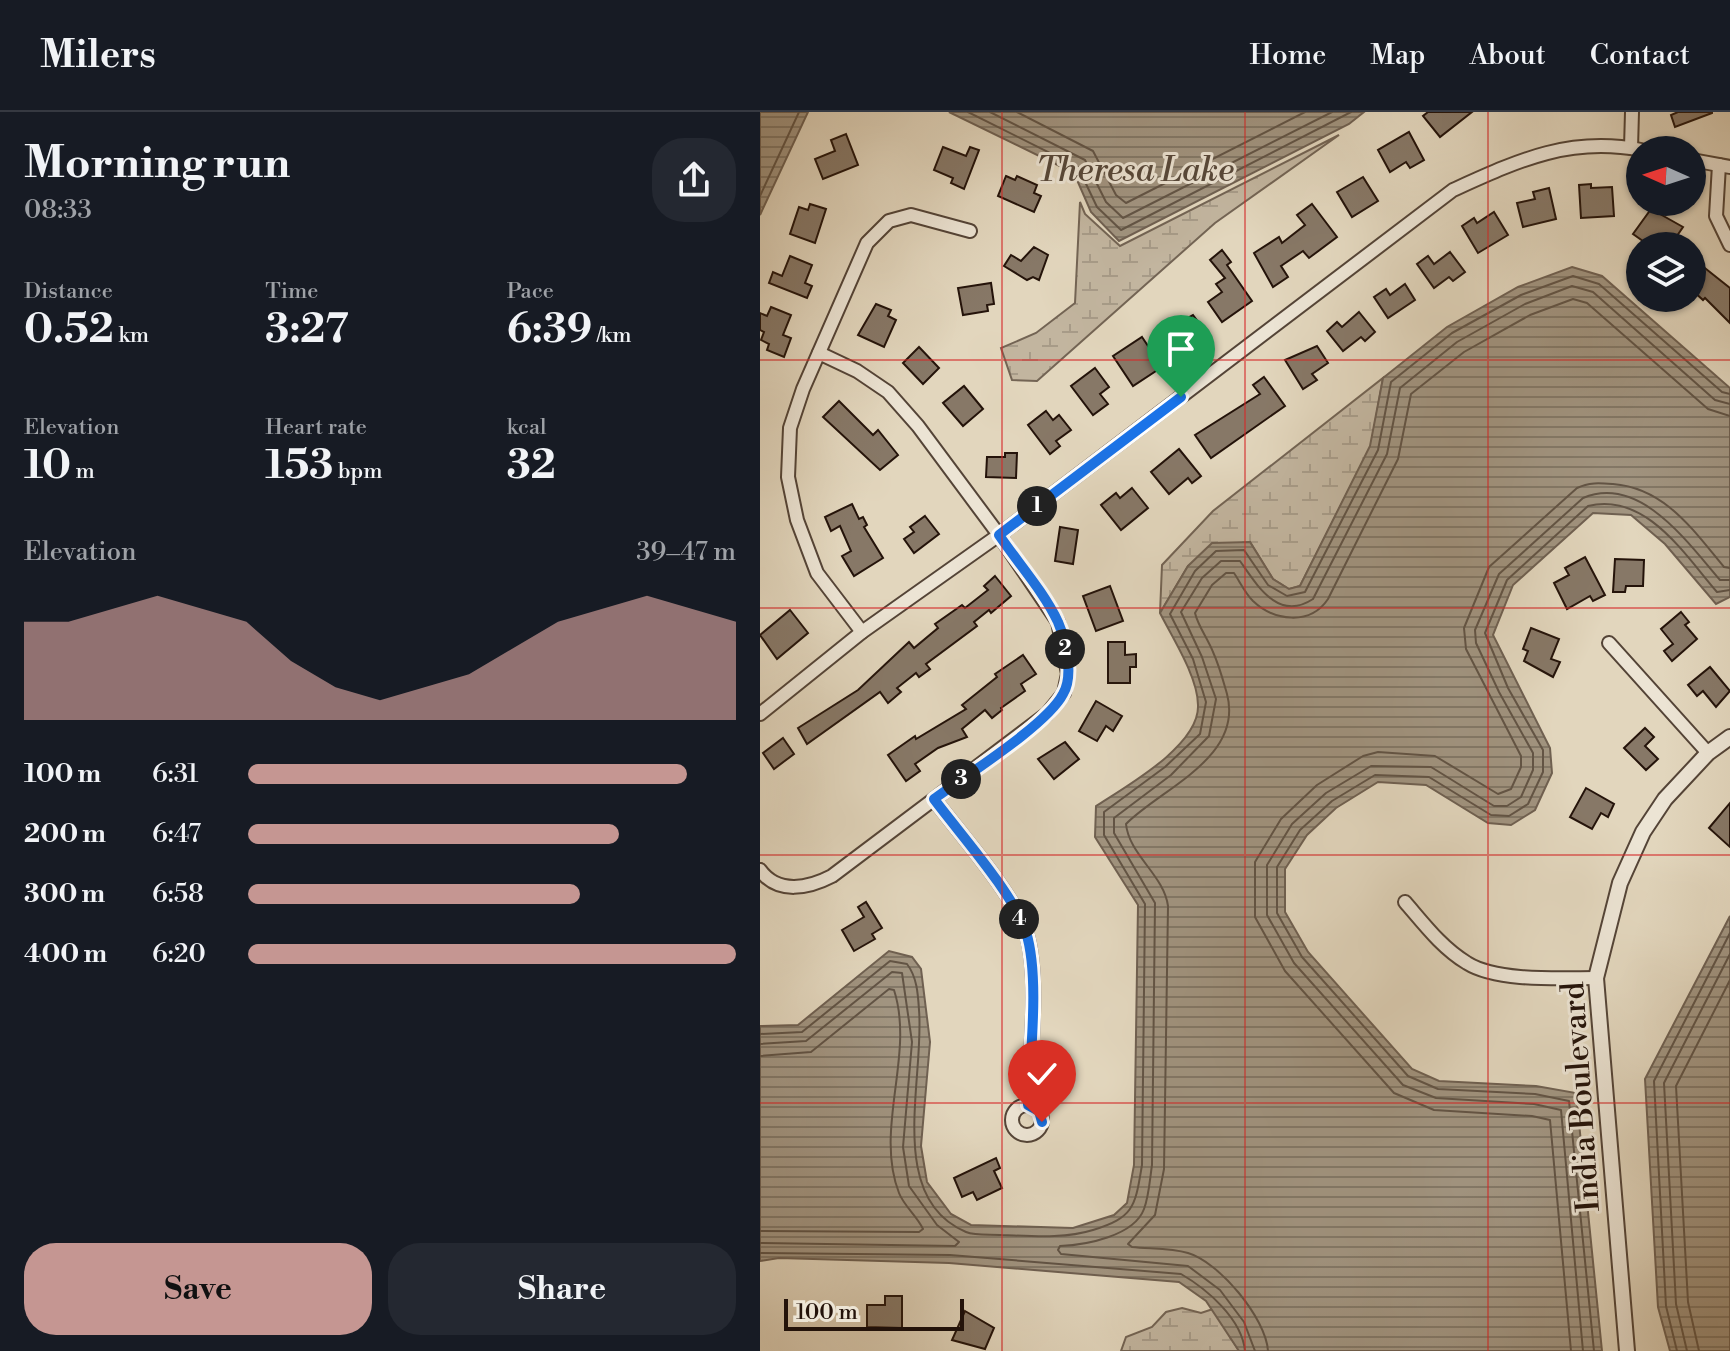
<!DOCTYPE html>
<meta charset="utf-8">
<style>
:root{--surface:#171b24;--page:#242831;--text:#f1f3f6;--muted:#9ea1a6;--line:#363941;--accent:#c59692}
body{margin:0;font-family:"Libre Bodoni",serif;background:var(--page);color:var(--text);height:100vh;display:flex;flex-direction:column;font-size:30px;white-space:nowrap}
*{box-sizing:border-box;margin:0}
p{font-size:26px;color:var(--muted)}
.icon{flex:none;width:44px;height:44px;fill:none;stroke:currentColor;stroke-width:2;stroke-linecap:round;stroke-linejoin:round}
.map{position:relative;flex:1;overflow:hidden}
.details{display:flex;flex-direction:column;background:var(--surface);width:760px}
.details>*{flex:none}
.needle{width:52px;rotate:273deg}
.fabs{position:absolute;left:866px;top:24px;display:grid;gap:16px}
.fabs a{display:grid;place-items:center;width:80px;height:80px;border-radius:50%;background:var(--surface);box-shadow:0 2px 6px #0004;font-size:40px}
.scale{position:absolute;left:24px;bottom:20px;width:180px;box-sizing:border-box;padding-left:8px;border:4px solid #24130a;border-top:0;font-size:22px;line-height:28px;white-space:nowrap;color:#24130a;-webkit-text-stroke:6px #ece4d4;paint-order:stroke}
.pin{position:absolute;display:grid;place-items:center;width:68px;height:68px;color:#fff;margin:-82px -34px;border-radius:50% 50% 50% 0;rotate:-45deg;box-shadow:0 0 8px #0007}
.pin .icon{rotate:45deg}
.km{position:absolute;width:40px;height:40px;margin:-20px;border-radius:50%;background:#222;color:#fff;font-size:22px;line-height:40px;text-align:center}
.round{display:grid;place-items:center;flex:none;width:84px;height:84px;border-radius:32px;background:var(--page)}
.summary{display:flex;align-items:center;justify-content:space-between;height:136px;padding:0 24px}
h1{font-size:44px;font-weight:800;line-height:60px}
.figures{display:grid;grid-template-columns:repeat(3,1fr);gap:12px;height:136px;padding:8px 24px}
.figures div{display:grid;align-content:center}
.figures b{font-size:40px;font-weight:800}
.figures small{font-size:22px;font-weight:400}
.figures p{font-size:22px}
.chart{height:224px;padding:16px 24px}
.chart p{display:flex;justify-content:space-between}
.chart svg{width:100%;height:144px;margin-top:8px;fill:var(--accent);opacity:.7}
.action{display:flex;gap:16px;margin-top:auto;padding:16px 24px}
.action a{flex:1;height:92px;border-radius:32px;background:var(--accent);color:#111;font-size:32px;font-weight:800;line-height:92px;text-align:center}
.action a+a{background:var(--page);color:var(--text)}
ul{padding:0 24px;list-style:none;font-size:26px}
li{display:grid;grid-template-columns:128px 96px 1fr;align-items:center;height:60px}
li i{height:20px;border-radius:10px;background:var(--accent)}
header{display:flex;align-items:center;gap:48px;box-sizing:border-box;height:112px;padding:0 40px;background:var(--surface);border-bottom:2px solid var(--line)}
header strong{font-size:38px}
nav{display:flex;gap:44px;margin-inline-start:auto;font-size:28px}
main{display:flex;flex:1;min-height:0}
.map>svg:first-child{display:block}
</style>
<header>
<strong>Milers</strong>
<nav><a>Home</a><a>Map</a><a>About</a><a>Contact</a></nav>
</header>
<main>
<section class="details">
<div class="summary"><div><h1>Morning run</h1><p>08:33</p></div><a class="round"><svg class="icon" aria-label="share" viewBox="0 0 24 24"><path d="M12 15V3M7 8l5-5 5 5M5 13v7h14v-7"/></svg></a></div>
<div class="figures">
<div><p>Distance</p><b>0.52<small> km</small></b></div>
<div><p>Time</p><b>3:27</b></div>
<div><p>Pace</p><b>6:39<small> /km</small></b></div>
</div>
<div class="figures">
<div><p>Elevation</p><b>10<small> m</small></b></div>
<div><p>Heart rate</p><b>153<small> bpm</small></b></div>
<div><p>kcal</p><b>32</b></div>
</div>
<div class="chart"><p><span>Elevation</span>39–47 m</p>
<svg viewBox="0 0 160 44" preserveAspectRatio="none"><path d="M0 44V14L10 14L20 10L30 6L40 10L50 14L60 26L70 34L80 38L90 34L100 30L110 22L120 14L130 10L140 6L150 10L160 14V44z"/></svg>
</div>
<ul>
<li><b>100 m</b>6:31<i style="width:90%"></i></li>
<li><b>200 m</b>6:47<i style="width:76%"></i></li>
<li><b>300 m</b>6:58<i style="width:68%"></i></li>
<li><b>400 m</b>6:20<i style="width:100%"></i></li>
</ul>
<div class="action"><a>Save</a><a>Share</a></div>
</section>
<div class="map">
<svg width="970" height="1239" viewBox="0 0 970 1239">
<defs>
<pattern id="wetland-marsh" width="20" height="14" patternUnits="userSpaceOnUse" patternTransform="scale(2)"><rect width="20" height="14" fill="#c2b59f"/><path d="M1 5h8M5 5V1M11 12h8M15 12V8" fill="none" stroke="#a79b88"/></pattern>
<pattern id="water-rules" width="6" height="5" patternUnits="userSpaceOnUse" patternTransform="scale(2)"><rect width="6" height="5" fill="#a19480"/><path d="M0 2.5h6" fill="none" stroke="#837867"/></pattern>
</defs>
<rect width="100%" height="100%" fill="#e2d6bd"/>
<filter id="stains"><feTurbulence type="fractalNoise" baseFrequency=".0025" numOctaves="4"/><feColorMatrix values="0 0 0 0 .2 0 0 0 0 .09 0 0 0 0 .02 0 0 0 .5 -.17"/></filter>
<radialGradient id="worn" r=".72"><stop offset=".6" stop-color="#630" stop-opacity="0"/><stop offset="1" stop-color="#630" stop-opacity=".3"/></radialGradient>
<g fill="url(#wetland-marsh)" stroke="#736454" stroke-width="2">
<polygon points="579,23 455,111 277,269 252,268 241,236 276,221 315,191 320,90 325,102 360,134"/>
<polygon points="623,266 611,334 540,474 529,477 513,467 490,430 428,454 400,501 402,453 453,399"/>
<polygon points="422,1196 441,1201 453,1197 479,1239 361,1239 366,1225 392,1215 406,1200"/>
</g>
<g fill="url(#water-rules)" stroke="#6f6051" stroke-width="2">
<polygon points="0,0 48,0 0,103"/>
<polygon points="189,0 604,0 589,12 359,129 331,100 314,61"/>
<path d="M812 155 842 164 970 276V485L956 492 905 432 871 403 833 401 753 473 733 523 790 636 792 661 775 698 751 713 728 711 666 673 618 670 576 696 547 723 525 757V800L548 840 652 957 679 969 776 974 816 981 842 1239H479L446 1189 419 1170 189 1151 19 1146 0 1149V914L38 913 129 839 152 845 161 857 170 930 161 1034 167 1070 191 1102 211 1113 313 1116 354 1103 367 1091 374 1053 378 793 335 725 336 694C367 674 440 633 438 593 438 565 412 525 400 501L428 454 452 431 490 430 513 467 529 477 540 474 610 334 623 266 687 215 758 175Z"/>
<polygon points="970,804 970,1239 910,1239 898,1195 885,967"/>
</g>
<g fill="none" stroke-linecap="round" stroke-linejoin="round">
<g stroke="#625445" stroke-width="2">
<polyline points="208,0 318,55 337,95 361,118 591,0"/>
<polyline points="230,0 325,48 346,90 363,106 572,0"/>
<polyline points="257,0 333,39 356,83 366,91 545,0"/>
<polyline points="0,84 39,0"/>
<path d="M0 922 42 920 130 849 147 852C157 865 158 882 159 898 165 966 125 1086 206 1120 216 1124 231 1122 242 1123 272 1124 304 1127 333 1118 375 1105 375 1094 382 1053L385 792 344 723V700L405 655 440 622 446 590 433 547 410 502 435 459 456 439 484 438 508 473 527 484 545 480 618 338 631 270 692 221 761 183 813 164 839 172 962 280 970 282"/>
<polyline points="0,932 46,929 132,860 142,861 152,930 143,1035 149,1074 177,1113 199,1130 195,1134 0,1131"/>
<path d="M0 944 51 940 129 877 134 878C155 943 114 1016 139 1081 144 1094 157 1104 163 1117L159 1120 0 1119"/>
<path d="M0 1141 190 1143 421 1162C447 1177 482 1207 485 1239"/>
<path d="M495 1239 484 1210 460 1178 428 1154 301 1142 298 1138 300 1134C326 1133 374 1124 384 1097 389 1084 390 1066 392 1053L395 791 354 721V706L411 663 449 624 456 587 442 545 421 500 442 466 461 449H480C497 473 518 510 553 487L627 342 640 276 697 230 765 192 812 174 833 180 955 288 970 292"/>
<path d="M508 1239C506 1206 459 1150 428 1141 410 1136 390 1137 372 1135L368 1132 395 1103 404 1057 408 794C404 763 369 743 366 712 400 677 484 646 467 582 463 568 459 553 453 540 448 527 438 514 435 501L452 473 466 461H474C480 470 485 481 493 489 514 509 550 514 568 487L638 347 651 282 704 240 770 203 813 187 827 191 948 297 970 304"/>
<path d="M811 1239 790 1008 772 1004 674 998 634 981 525 859 495 805V750L521 707 557 673 603 644 618 640 675 644 738 682 751 677 761 655V644L706 537 704 516 729 455 817 376C829 370 840 371 853 372 905 376 933 418 964 455L970 456"/>
<path d="M823 1239 801 998 774 992 676 986 643 973 534 851 507 803V753L532 712 566 681 611 654 671 655 734 694H747L761 685 773 658V641L739 580 716 531 715 518 739 462 823 386C880 362 928 431 960 468H970"/>
<path d="M834 1239 809 989 775 982 678 977 648 964 542 845 517 801V755L540 718 572 689 615 663 669 665 731 703 749 704 768 692 783 660V638L748 576 725 521 747 468 828 394C886 380 924 442 957 480L970 478"/>
<polyline points="917,1239 906,1194 894,969 970,821"/>
<polyline points="927,1239 916,1192 904,971 970,842"/>
<polyline points="939,1239 928,1190 916,974 970,868"/>
</g>
</g>
<g fill="#877867" stroke="#24130a" stroke-width="2">
<polygon points="668,0 712,0 680,25 663,4"/>
<polygon points="918,0 952,0 952,1 915,15 911,3"/>
<polygon points="649,20 664,48 650,56 646,50 630,60 618,38"/>
<polygon points="86,22 98,53 63,67 55,47 75,39 71,28"/>
<polygon points="183,35 206,44 210,35 219,38 204,77 191,71 193,66 174,58"/>
<polygon points="246,64 255,68 257,64 277,73 274,81 281,84 274,100 238,84"/>
<polygon points="603,65 618,89 592,105 577,80"/>
<polygon points="831,72 831,76 852,75 854,104 821,106 819,73"/>
<polygon points="789,76 796,107 763,115 757,91 775,87 773,80"/>
<polygon points="50,92 66,97 55,131 30,122 39,95 48,98"/>
<polygon points="552,92 577,125 549,146 543,139 521,154 528,165 513,175 494,141 519,125 522,131 545,113 537,103"/>
<polygon points="891,97 923,115 910,134 890,134 873,122"/>
<polygon points="734,100 748,123 718,141 702,114 714,106 717,111"/>
<polygon points="274,135 288,143 279,168 273,165 267,168 244,154 251,143 261,149"/>
<polygon points="462,138 471,150 467,153 492,189 462,210 448,190 462,180 456,172 465,166 450,148"/>
<polygon points="690,140 705,160 693,169 689,165 674,176 657,152 668,144 674,152"/>
<polygon points="30,144 52,153 45,171 52,174 47,186 9,171 13,160 22,164"/>
<polygon points="936,149 970,176 970,211 945,186 943,188 932,178 932,153"/>
<polygon points="231,171 234,192 227,193 228,199 203,203 198,176"/>
<polygon points="645,172 655,188 628,206 614,185 626,177 630,183"/>
<polygon points="116,192 131,198 128,204 136,208 124,235 98,223"/>
<polygon points="11,195 31,203 23,223 31,226 24,245 7,238 9,232 1,228 4,220 0,218 0,201 7,204"/>
<polygon points="599,200 615,220 605,229 601,225 583,239 567,219 577,210 582,215"/>
<polygon points="433,203 448,223 419,243 402,220"/>
<polygon points="382,225 402,255 373,274 353,244"/>
<polygon points="557,234 568,251 552,262 557,268 543,277 525,248"/>
<polygon points="159,235 179,256 163,272 143,251"/>
<polygon points="335,256 349,275 340,282 348,292 333,303 311,274"/>
<polygon points="504,265 525,294 451,346 435,323 500,282 493,273"/>
<polygon points="204,274 223,297 203,314 183,291"/>
<polygon points="79,289 113,323 118,318 138,343 120,358 63,305"/>
<polygon points="286,299 293,308 299,303 311,318 296,329 300,334 290,342 268,313"/>
<polygon points="419,337 441,364 432,371 428,366 409,382 391,360"/>
<polygon points="245,341 257,341 256,366 226,365 227,345 245,345"/>
<polygon points="372,376 388,396 361,418 341,393 356,381 360,386"/>
<polygon points="92,392 99,407 103,405 107,413 104,415 123,446 94,464 82,444 91,439 80,414 71,419 65,405"/>
<polygon points="165,404 179,422 154,441 144,427 154,420 150,415"/>
<polygon points="300,415 318,418 313,452 295,449"/>
<polygon points="825,445 845,483 833,489 830,484 807,497 794,471 809,463 805,456"/>
<polygon points="855,447 884,448 883,474 866,474 865,480 853,480"/>
<polygon points="235,464 251,484 231,501 229,498 214,510 217,514 166,552 170,557 159,565 156,561 137,576 141,580 128,591 120,580 47,632 38,616 98,578 149,530 154,536 178,516 175,512 202,493 205,496 228,478 224,474"/>
<polygon points="350,474 363,509 336,519 323,484"/>
<polygon points="30,498 48,521 17,547 0,523"/>
<polygon points="921,500 929,510 925,513 937,527 912,549 904,539 913,532 901,517"/>
<polygon points="771,516 799,527 791,547 800,550 793,565 764,549 768,539 763,537"/>
<polygon points="348,530 365,530 365,543 376,542 376,555 370,555 370,571 348,571"/>
<polygon points="263,543 276,562 261,572 265,579 241,596 242,598 232,606 225,598 202,617 207,625 178,636 155,652 160,659 146,669 128,643 155,624 156,627 206,597 202,593 237,565 235,562"/>
<polygon points="950,555 970,579 956,595 943,579 937,584 928,573"/>
<polygon points="336,589 362,604 353,619 346,614 337,629 319,619"/>
<polygon points="885,616 894,625 885,634 898,647 886,658 864,636"/>
<polygon points="23,626 34,642 14,657 3,641"/>
<polygon points="305,630 319,647 294,667 278,647"/>
<polygon points="826,676 854,692 848,705 841,701 832,717 810,705"/>
<polygon points="970,691 970,735 949,716"/>
<polygon points="106,790 122,816 112,822 115,827 94,839 82,818 104,805 98,795"/>
<polygon points="236,1046 240,1056 234,1059 242,1076 217,1088 213,1080 202,1085 194,1066"/>
<polygon points="125,1184 142,1184 142,1216 107,1215 107,1193 125,1193"/>
<polygon points="205,1199 234,1216 225,1237 192,1228"/>
</g>
<g fill="none" stroke-linecap="round" stroke-linejoin="round">
<g stroke="#544437" stroke-width="16">
<g id="minor">
<polyline points="871,36 872,0"/>
<polyline points="932,48 970,55"/>
<polyline points="959,53 956,104 970,133"/>
<polyline points="102,520 57,461 37,408 28,365 30,316 43,277 107,131 129,109 151,103 210,119"/>
<polyline points="849,531 948,641"/>
<path d="M0 602 102 520 239 423 693 78C757 49 809 24 881 38"/>
<path d="M174 687C200 722 253 781 266 820 280 864 270 945 268 993"/>
<path d="M0 758C18 783 49 776 72 764L287 602 304 581 308 562 298 510 239 423 158 314 128 280 97 259 59 241"/>
<path d="M645 790C664 812 682 836 707 851 737 870 802 866 836 866"/>
<circle cx="267" cy="1008" r="15"/>
</g>
</g>
<g stroke="#544437" stroke-width="18">
<polyline id="tertiary" points="867,1239 836,866 860,771 883,720 905,687 948,641 970,625"/>
</g>
<use href="#minor" stroke="#ece4d4" stroke-width="12"/>
<use href="#tertiary" stroke="#ece4d4" stroke-width="14"/>
</g>
<g fill="none" stroke-linecap="round" stroke-linejoin="round">
<g stroke="#fff" stroke-width="16">
<path id="route" d="M282 1010 279 999 268 993C270 945 280 865 266 820 253 781 200 722 174 687 205 664 287 613 303 582 314 564 306 529 298 510 284 480 258 451 239 423L421 285"/>
</g>
<use href="#route" stroke="#1a73e8" stroke-width="10"/>
</g>
<path fill="none" stroke="#d62828" stroke-width="2" stroke-opacity="0.55" d="M242 0V1239M485 0V1239M728 0V1239M0 248H970M0 496H970M0 743H970M0 991H970"/>
<g text-anchor="middle" stroke-width="6" stroke-linejoin="round" paint-order="stroke">
<g font-size="32" fill="#24130a" stroke="#ece4d4">
<text transform="translate(820 985) rotate(-94)" y="11">India Boulevard</text>
</g>
<g font-size="34" font-style="italic" fill="#564739" stroke="#ece4d4">
<text x="375" y="69">Theresa Lake</text>
</g>
</g>
<rect width="100%" height="100%" filter="url(#stains)"/>
<rect width="100%" height="100%" fill="url(#worn)"/>
</svg>
<div class="fabs">
<a><svg class="needle" viewBox="-14 -14 28 28"><path d="M0-13l5 13h-10z" fill="#e53935"/><path d="M0 13l5-13h-10z" fill="#9ea1a6"/></svg></a>
<a><svg class="icon" aria-label="layers" viewBox="0 0 24 24"><path d="M12 4l9 5-9 5-9-5zM3 14l9 5 9-5"/></svg></a>
</div>
<div class="scale">100 m</div>
<div class="pin" style="left:421px;top:285px;background:#1e9e55"><svg class="icon" aria-label="arrive" viewBox="0 0 24 24"><path d="M6 21V4h12l-3 4 3 4H6"/></svg></div>
<div class="pin" style="left:282px;top:1010px;background:#d93025"><svg class="icon" aria-label="check" viewBox="0 0 24 24"><path d="M5 12l5 5 9-10"/></svg></div>
<b class="km" style="left:277px;top:394px">1</b>
<b class="km" style="left:305px;top:537px">2</b>
<b class="km" style="left:201px;top:667px">3</b>
<b class="km" style="left:259px;top:807px">4</b>
</div>
</main>
